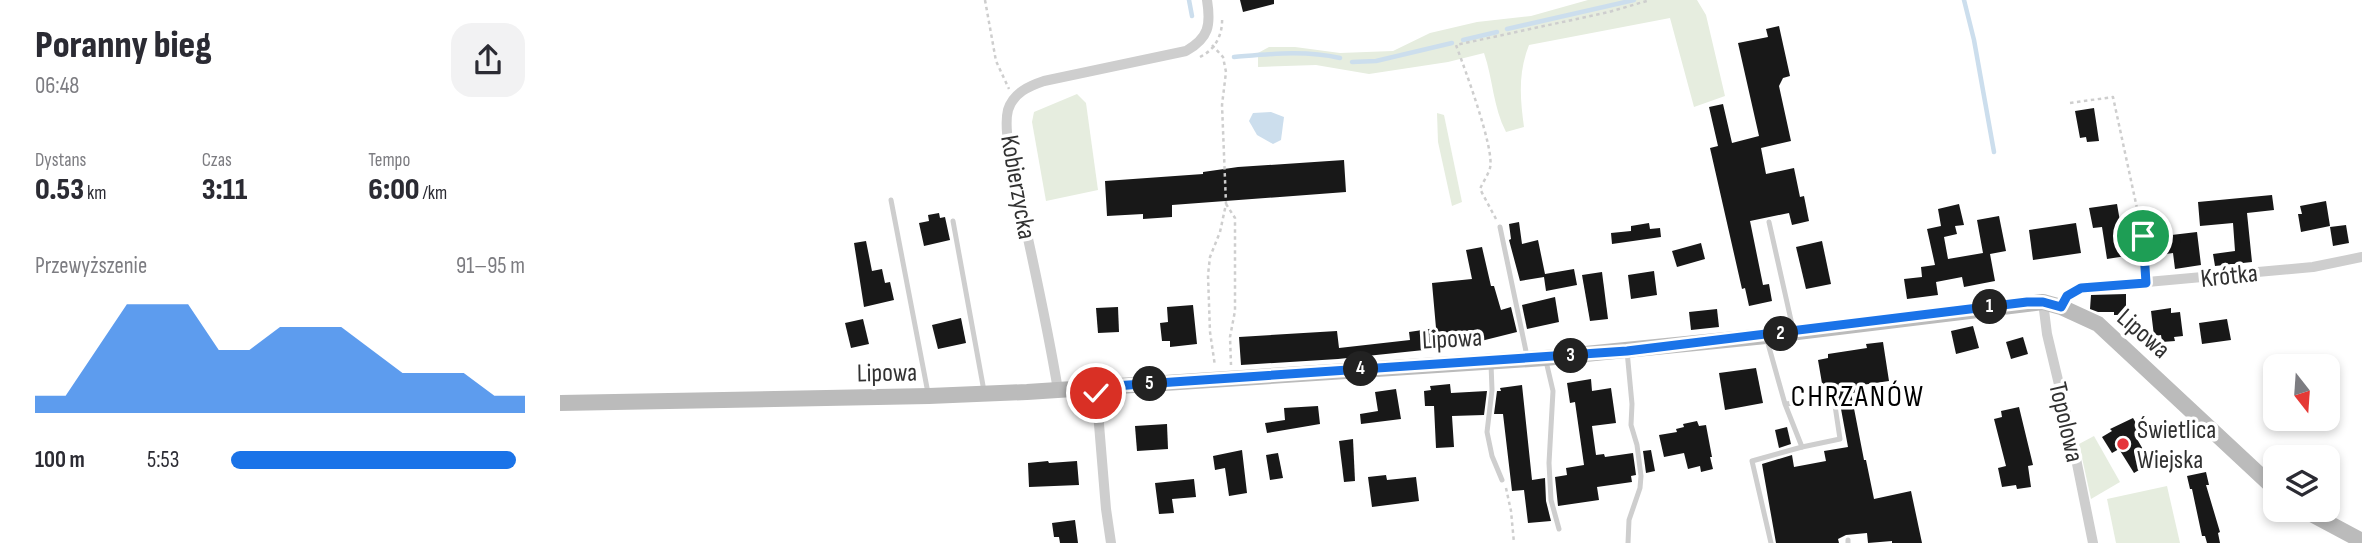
<!DOCTYPE html>
<html lang="pl">
<meta charset="utf-8">
<style>
:root{--surface:#fff;--page:#f2f2f3;--text:#2b2b33;--muted:#7c7c81;--accent:#1a73e8}
body{margin:0;font-family:"Sofia Sans Condensed",sans-serif;background:var(--page);color:var(--text);height:100vh;display:flex;flex-direction:column;font-size:26px;white-space:nowrap}
*{box-sizing:border-box;margin:0}
p{font-size:23px;color:var(--muted)}
.icon{flex:none;width:38px;height:38px;fill:none;stroke:currentColor;stroke-width:2;stroke-linecap:round;stroke-linejoin:round}
.map{position:relative;flex:1;overflow:hidden}
.sheet{display:flex;flex-direction:column;background:var(--surface);width:560px}
.sheet>*{flex:none}
.needle{width:46px;rotate:163deg}
.buttons{position:absolute;left:1703px;top:354px;display:grid;gap:14px}
.buttons a{display:grid;place-items:center;width:77px;height:77px;border-radius:14px;background:var(--surface);box-shadow:0 4px 10px #0003;font-size:35px}
.pin{position:absolute;display:grid;place-items:center;width:60px;height:60px;color:#fff;margin:-30px;border:4px solid #fff;border-radius:50%;box-shadow:0 2px 7px #0007}
.km{position:absolute;width:35px;height:35px;margin:-18px;border-radius:50%;background:#222;color:#fff;font-size:19px;line-height:35px;text-align:center}
.round{display:grid;place-items:center;flex:none;width:74px;height:74px;border-radius:21px;background:var(--page)}
.summary{display:flex;align-items:center;justify-content:space-between;height:119px;padding:0 35px}
h1{font-size:38px;font-weight:800;line-height:52px}
.figures{display:grid;grid-template-columns:repeat(3,1fr);gap:10px;height:119px;padding:7px 35px}
.figures div{display:grid;align-content:center}
.figures b{font-size:30px;font-weight:800}
.figures small{font-size:19px;font-weight:400}
.figures p{font-size:19px}
.chart{height:196px;padding:14px 35px}
.chart p{display:flex;justify-content:space-between}
.chart svg{width:100%;height:126px;margin-top:7px;fill:var(--accent);opacity:.7}
ul{padding:0 35px;list-style:none;font-size:23px}
li{display:grid;grid-template-columns:112px 84px 1fr;align-items:center;height:52px}
li i{height:18px;border-radius:9px;background:var(--accent)}
main{display:flex;flex:1;min-height:0}
.map>svg:first-child{display:block}
</style>
<main>
<section class="sheet">
<div class="summary"><div><h1>Poranny bieg</h1><p>06:48</p></div><a class="round"><svg class="icon" aria-label="share" viewBox="0 0 24 24"><path d="M12 15V3M7 8l5-5 5 5M5 13v7h14v-7"/></svg></a></div>
<div class="figures">
<div><p>Dystans</p><b>0.53<small> km</small></b></div>
<div><p>Czas</p><b>3:11</b></div>
<div><p>Tempo</p><b>6:00<small> /km</small></b></div>
</div>
<div class="chart"><p><span>Przewyższenie</span>91–95 m</p>
<svg viewBox="0 0 160 44" preserveAspectRatio="none"><path d="M0 44V38L10 38L20 22L30 6L40 6L50 6L60 22L70 22L80 14L90 14L100 14L110 22L120 30L130 30L140 30L150 38L160 38V44z"/></svg>
</div>
<ul>
<li><b>100 m</b>5:53<i style="width:97%"></i></li>
</ul>
</section>
<div class="map">
<svg width="1802" height="543" viewBox="0 0 1802 543">
<rect width="100%" height="100%" fill="#fff"/>
<g fill="#e6eddf">
<path d="M1028 0H1137L1146 15 1165 96 1134 107 1110 18 969 45C958 73 960 98 964 127L946 132C933 107 933 79 924 53L888 62 809 74 756 65 698 67V53L709 47H735L780 53 833 51 870 33 917 22 971 16Z"/>
<polygon points="517,94 526,103 538,190 486,201 472,122 474,112"/>
<polygon points="877,113 884,115 902,202 892,206 878,142"/>
<polygon points="1534,436 1560,482 1531,499 1519,444"/>
<polygon points="1607,486 1620,543 1556,543 1547,499"/>
</g>
<polygon fill="#ccdeed" points="711,112 724,117 721,140 713,144 697,135 689,121 693,113"/>
<g fill="none" stroke-linecap="round" stroke-linejoin="round">
<g stroke="#ccdeed" stroke-width="4.5">
<polyline points="629,0 632,16"/>
<polyline points="1404,0 1414,40 1434,152"/>
<polyline points="947,29 1074,0"/>
<polyline points="903,40 937,32"/>
<path d="M674 57C711 54 744 50 780 58"/>
<polyline points="792,62 816,61 892,43"/>
</g>
</g>
<g fill="#181818">
<polygon points="680,0 714,0 714,4 683,12"/>
<polygon points="1219,26 1230,76 1223,78 1219,86 1231,141 1201,148 1206,174 1234,168 1240,197 1244,196 1249,221 1232,225 1229,213 1190,221 1203,285 1209,284 1212,301 1189,306 1185,288 1182,289 1150,148 1158,146 1149,107 1163,104 1172,143 1199,136 1178,43 1208,37 1206,29"/>
<polygon points="1534,108 1539,141 1527,142 1526,137 1520,138 1515,111"/>
<polygon points="784,160 786,192 612,205 612,217 583,219 583,214 547,216 545,181 643,174 643,172 678,167"/>
<polygon points="1712,195 1714,210 1687,213 1692,262 1655,266 1653,254 1675,251 1673,223 1640,226 1638,202"/>
<polygon points="1766,201 1770,226 1741,232 1738,214 1742,214 1740,206"/>
<polygon points="1399,204 1404,225 1395,226 1397,234 1384,237 1388,259 1423,253 1417,220 1439,216 1446,251 1430,254 1435,281 1404,287 1402,277 1376,282 1378,295 1347,299 1344,279 1362,277 1361,267 1375,265 1367,229 1381,226 1378,209"/>
<polygon points="1557,204 1566,256 1547,259 1542,227 1533,228 1529,208"/>
<polygon points="379,213 380,218 385,217 390,240 364,246 359,223 369,221 368,215"/>
<polygon points="959,222 962,244 978,240 985,274 1014,269 1017,285 986,291 984,277 960,281 949,240 951,239 949,224"/>
<polygon points="1089,223 1090,229 1100,228 1101,237 1052,244 1051,233 1071,231 1071,226"/>
<polygon points="1516,223 1521,253 1473,260 1469,230"/>
<polygon points="1786,225 1789,243 1773,246 1770,227"/>
<polygon points="1637,232 1641,265 1615,269 1613,253 1606,254 1603,236"/>
<polygon points="306,241 312,271 322,269 325,283 330,282 334,300 304,307 294,243"/>
<polygon points="1262,241 1271,284 1246,289 1236,247"/>
<polygon points="1141,243 1145,259 1117,267 1112,251"/>
<polygon points="922,247 931,286 934,286 941,310 951,307 957,332 909,344 864,350 778,359 681,365 679,337 777,331 779,348 850,340 849,332 876,328 872,283 912,279 906,250"/>
<polygon points="1094,271 1097,295 1071,299 1068,275"/>
<polygon points="1042,272 1048,319 1030,321 1022,275"/>
<polygon points="1566,294 1566,315 1554,315 1554,312 1538,312 1530,309 1531,295"/>
<polygon points="995,297 999,322 967,329 962,305"/>
<polygon points="633,305 637,344 610,347 610,341 602,341 600,323 608,322 607,307"/>
<polygon points="558,307 559,332 538,333 536,308"/>
<polygon points="1611,308 1611,313 1620,312 1623,336 1614,337 1615,341 1602,342 1601,335 1594,336 1591,311"/>
<polygon points="1157,309 1159,327 1131,330 1129,312"/>
<polygon points="401,318 406,343 378,349 372,325"/>
<polygon points="303,319 309,344 291,348 285,323"/>
<polygon points="1667,319 1671,340 1642,344 1639,323"/>
<polygon points="1413,326 1419,348 1396,354 1391,331"/>
<polygon points="1463,337 1468,354 1451,359 1446,342"/>
<polygon points="1323,342 1329,381 1295,386 1296,393 1291,393 1304,460 1306,460 1314,499 1351,491 1362,543 1332,543 1332,541 1308,543 1307,533 1286,535 1278,539 1279,543 1216,543 1202,464 1232,455 1234,467 1266,461 1264,451 1288,447 1279,398 1275,394 1264,395 1258,360 1268,358 1268,354 1307,348 1306,344"/>
<polygon points="1196,368 1203,403 1165,410 1159,373"/>
<polygon points="1031,379 1032,391 1051,388 1056,423 1032,426 1036,455 1044,454 1045,457 1073,453 1076,475 1071,476 1072,482 1037,487 1039,500 998,506 995,477 1007,475 1006,468 1024,465 1015,402 1010,403 1007,383"/>
<polygon points="890,384 891,393 927,391 924,415 892,416 894,447 876,448 874,406 865,406 864,391 871,390 870,386"/>
<polygon points="962,385 972,480 985,478 986,501 991,521 968,523 964,490 952,491 943,414 934,414 937,391 941,391 940,388"/>
<polygon points="836,389 841,419 801,424 800,414 818,411 815,392"/>
<polygon points="758,406 760,424 707,433 705,423 725,420 724,408"/>
<polygon points="1459,407 1473,465 1468,466 1471,487 1457,489 1456,485 1442,487 1438,468 1446,466 1434,419 1442,417 1441,411"/>
<polygon points="1573,418 1583,435 1577,439 1591,463 1574,473 1559,449 1552,453 1542,437 1552,431 1550,429"/>
<polygon points="1137,421 1139,426 1146,425 1152,457 1150,457 1153,469 1141,472 1140,466 1128,469 1124,453 1104,457 1099,435 1117,432 1116,429 1124,427 1123,424"/>
<polygon points="607,424 608,449 577,451 575,426"/>
<polygon points="1227,427 1231,444 1219,448 1215,430"/>
<polygon points="793,439 795,481 784,482 779,441"/>
<polygon points="682,450 687,493 669,496 665,468 655,470 653,456"/>
<polygon points="1091,450 1095,471 1086,473 1083,451"/>
<polygon points="718,453 723,478 710,480 706,455"/>
<polygon points="488,461 489,463 517,461 519,485 469,487 468,463"/>
<polygon points="1646,472 1649,485 1646,485 1660,532 1658,533 1660,543 1647,543 1645,536 1642,536 1632,489 1630,489 1627,476"/>
<polygon points="826,475 827,480 856,477 859,501 812,507 808,477"/>
<polygon points="634,479 636,497 612,499 614,513 599,514 595,483"/>
<polygon points="515,520 518,543 500,543 499,537 494,537 492,523"/>
</g>
<g fill="none" stroke-linecap="round" stroke-linejoin="round">
<g stroke="#cecece" stroke-width="2.5" stroke-dasharray="3.5 3.5" stroke-linecap="butt">
<polyline points="425,0 436,61 449,89"/>
<polyline points="652,45 663,57 666,72 662,105 666,204 660,232 650,257 648,275 650,332 655,366"/>
<path d="M640 57C656 49 663 34 662 17"/>
<polyline points="1510,103 1553,97 1583,236 1585,269"/>
<polyline points="666,204 675,218 675,311 670,337 671,365"/>
<path d="M936 219 920 189C923 182 928 175 930 168 935 149 904 67 896 45L1049 12 1090 0"/>
<polyline points="946,488 951,511 954,543"/>
</g>
<g stroke="#cecece" stroke-width="5">
<polyline points="331,200 368,393"/>
<polyline points="393,221 424,391"/>
<polyline points="1209,222 1233,329"/>
<polyline points="940,227 967,356"/>
<polyline points="1207,340 1225,404 1242,447 1280,439 1274,399 1225,404"/>
<polyline points="1067,351 1072,404 1071,425 1077,445 1081,476 1080,488 1069,520 1068,543"/>
<polyline points="986,361 993,391 989,463 991,500 999,529"/>
<polyline points="931,364 932,390 927,432 932,456 942,480"/>
<polyline points="1288,540 1288,543"/>
<polyline points="1211,543 1192,461 1242,447"/>
</g>
<g stroke="#cecece" stroke-width="10">
<polyline points="1483,302 1487,334 1512,439 1533,543"/>
<polyline points="1501,307 1507,296 1521,288 1753,267 1802,257"/>
<polyline points="536,388 546,509 551,543"/>
<path d="M498 390C488 330 475 270 462 211 457 186 442 133 448 110 453 93 469 86 484 81L626 51C649 38 651 25 647 0"/>
</g>
<g stroke="#bbb" stroke-width="16">
<polyline points="0,403 369,396 467,392 985,358 1206,336 1483,302 1501,307 1538,324 1715,489"/>
<polyline points="1742,509 1802,541"/>
</g>
</g>
<g fill="none" stroke-linecap="round" stroke-linejoin="round">
<g stroke="#fff" stroke-width="14">
<polyline id="route" points="536,393 536,388 554,386 1067,351 1467,302 1483,302 1501,307 1507,296 1521,288 1586,283 1583,236"/>
</g>
<use href="#route" stroke="#1a73e8" stroke-width="9"/>
</g>
<circle fill="#e5353b" stroke="#fff" stroke-width="2.5" cx="1563" cy="444" r="7"/>
<g text-anchor="middle" stroke-width="7" stroke-linejoin="round" paint-order="stroke">
<g font-size="26" fill="#313131" stroke="#fff">
<text transform="translate(459 187) rotate(80)" y="9">Kobierzycka</text>
<text transform="translate(1669 275) rotate(-6)" y="9">Krótka</text>
<text transform="translate(1584 333) rotate(41)" y="9">Lipowa</text>
<text transform="translate(892 338) rotate(-3)" y="9">Lipowa</text>
<text transform="translate(327 372) rotate(-1)" y="9">Lipowa</text>
<text transform="translate(1507 422) rotate(77)" y="9">Topolowa</text>
</g>
<g font-size="26" fill="#313131" stroke="#fff" text-anchor="start">
<text x="1577" y="438">Świetlica<tspan x="1577" dy="30">Wiejska</tspan></text>
</g>
<g font-size="30" letter-spacing="2" fill="#000" stroke="#fff">
<text x="1298" y="406">CHRZANÓW</text>
</g>
</g>
</svg>
<div class="buttons">
<a><svg class="needle" viewBox="-14 -14 28 28"><path d="M0-13l5 13h-10z" fill="#e53935"/><path d="M0 13l5-13h-10z" fill="#7c7c81"/></svg></a>
<a><svg class="icon" aria-label="layers" viewBox="0 0 24 24"><path d="M12 4l9 5-9 5-9-5zM3 14l9 5 9-5"/></svg></a>
</div>
<div class="pin" style="left:1583px;top:236px;background:#1e9e55"><svg class="icon" aria-label="arrive" viewBox="0 0 24 24"><path d="M6 21V4h12l-3 4 3 4H6"/></svg></div>
<div class="pin" style="left:536px;top:393px;background:#d93025"><svg class="icon" aria-label="check" viewBox="0 0 24 24"><path d="M5 12l5 5 9-10"/></svg></div>
<b class="km" style="left:1430px;top:307px">1</b>
<b class="km" style="left:1221px;top:334px">2</b>
<b class="km" style="left:1011px;top:356px">3</b>
<b class="km" style="left:801px;top:369px">4</b>
<b class="km" style="left:590px;top:384px">5</b>
</div>
</main>
